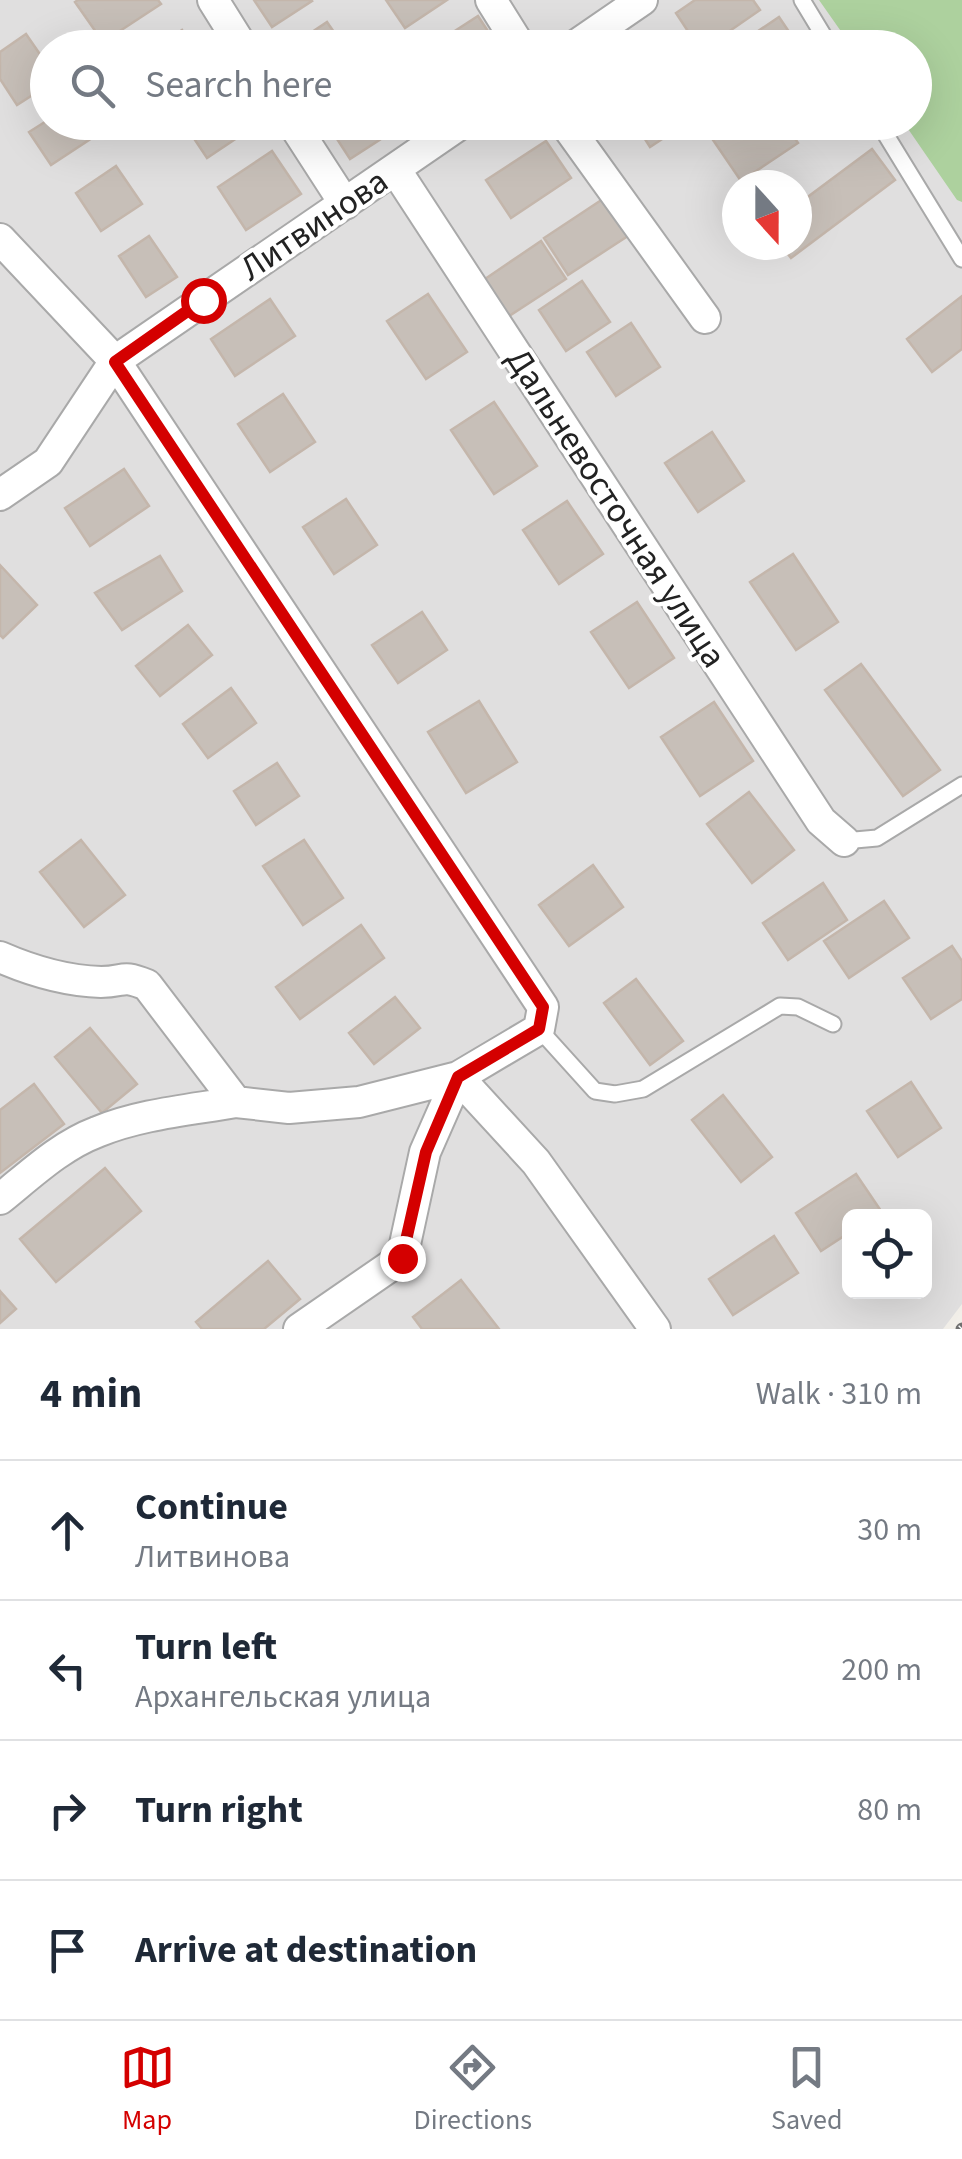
<!DOCTYPE html>
<html lang="en">
<head>
<meta charset="utf-8">
<style>
	:root { --surface:#fff; --page:#f2f2f3; --text:#1f2937; --muted:#747a83; --line:#e0e1e3; --accent:#d40000 }
	body { margin:0; font-family:"Source Sans 3",sans-serif; background:var(--page); color:var(--text) }
	.controls { position:absolute; right:30px; bottom:30px; display:grid; overflow:hidden; border-radius:15px; box-shadow:0 10px 40px #0002 }
	.controls button { width:90px; height:90px; display:grid; place-items:center; padding:0; border:0; border-bottom:2px solid var(--line); background:var(--surface); color:var(--text); font:50px sans-serif }
	.compass { position:absolute; left:722px; top:170px; width:90px; height:90px; border-radius:50%; background:var(--surface); box-shadow:0 10px 40px #0002; rotate:159deg }
	.stop { position:absolute; width:30px; height:30px; margin:-22px; border:8px solid #d40000; border-radius:50%; background:#fff }
	.stop.end { background:#d40000; border-color:#fff; box-shadow:0 2px 10px #0008 }
	.list { margin:0; padding:0; list-style:none }
	h2 { display:flex; justify-content:space-between; align-items:center; height:130px; margin:0; padding:0 40px; font-size:42px }
	h2 small { font-size:32px; font-weight:400; color:var(--muted) }
	.list li { display:grid; grid-template-columns:65px 1fr auto; gap:30px; align-items:center; box-sizing:border-box; height:140px; padding:0 40px; border-top:2px solid var(--line) }
	.list b { display:block; font-size:38px; white-space:nowrap }
	.list p { margin:0; font-size:32px; white-space:nowrap; color:var(--muted) }
	.list em { font-size:32px; font-style:normal; color:var(--muted) }
	.icon { flex:none; width:55px; height:55px; fill:none; stroke:currentColor; stroke-width:2; stroke-linecap:round; stroke-linejoin:round }
	.map { position:relative; flex:none; width:962px; height:1329px; overflow:hidden }
	.search { position:absolute; background:var(--surface); box-shadow:0 10px 40px #0002; left:30px; right:30px; top:30px; height:110px; display:flex; align-items:center; gap:25px; box-sizing:border-box; padding:0 35px; border-radius:55px; color:var(--muted); font-size:38px }
	.sheet { height:690px; background:var(--surface) }
	nav { display:flex; justify-content:space-around; align-items:center; box-sizing:border-box; height:140px; border-top:2px solid var(--line); background:var(--surface); font-size:28px; color:var(--muted) }
	nav a { display:grid; justify-items:center; gap:5px }
	nav .on { color:var(--accent) }
	.map>svg:first-child { display:block }
	.residential { fill:#e0dfdf; fill-rule:evenodd }
	.forest { fill:#add19e }
	.building { fill:#c7bfb8; stroke:#c4b6ab; stroke-width:2.5 }
	.lines { fill:none; stroke-linecap:round; stroke-linejoin:round }
	.lane-casing { stroke:#a9a9a9; stroke-width:19 }
	.street-casing { stroke:#a9a9a9; stroke-width:34 }
	.lane { stroke:#fff; stroke-width:15 }
	.street { stroke:#fff; stroke-width:30 }
	.rail-casing { stroke:#707070; stroke-width:11 }
	.rail { stroke:#fff; stroke-width:8; stroke-dasharray:22; stroke-linecap:butt }
	.route { stroke:#d40000; stroke-width:12 }
	.labels { text-anchor:middle; dominant-baseline:central; stroke-width:8; stroke-linejoin:round; paint-order:stroke }
	.street-label { font-size:35px; fill:#222; stroke:#fff }
</style>
</head>
<body>
<div class="map">
<svg width="962" height="1329" viewBox="0 0 962 1329">
	<rect width="100%" height="100%" fill="#f2efe9"/>
	<path class="residential" d="M0 0H962V1304L943 1329H0ZM48 48H914V122H48ZM737 185H797V245H737ZM850 1216H924V1292H850Z"/>
	<path class="forest" d="M819 0H962V202L957 200 904 123 914 122V48L852 47Z"/>
	<path class="building" d="M78 0H158L161 4 103 42 75 2Z
		M254 0H311L312 1 272 27Z
		M386 0H447L405 28Z
		M695 0H753L760 10 705 48H699L676 13Z
		M478 16 499 48H435L433 45Z
		M779 17 800 48H733Z
		M327 22 345 48H288Z
		M182 30 193 48H155Z
		M26 34 48 66V85L17 105 0 79V52Z
		M48 120V122H91L98 134 51 165 29 132Z
		M183 122H244L249 130 207 158Z
		M326 122H379L387 135 350 159Z
		M634 122H688L650 147Z
		M726 122H784L798 143 741 181 709 134Z
		M546 141 571 178 511 218 486 180Z
		M872 149 895 180 791 258 781 245H797V205Z
		M272 151 301 194 246 230 218 187Z
		M116 166 142 204 101 231 76 193Z
		M603 199 628 236 568 275 544 238Z
		M149 236 177 277 146 297 119 256Z
		M541 241 566 279 506 318 482 281Z
		M582 281 610 322 566 351 539 310Z
		M428 294 467 352 426 379 387 321Z
		M962 296V349L932 372 907 339Z
		M270 299 295 336 235 376 211 339Z
		M631 323 660 367 616 396 587 352Z
		M283 394 315 442 270 472 238 424Z
		M494 402 537 466 494 494 451 430Z
		M712 432 744 481 698 512 665 463Z
		M124 469 149 506 90 546 65 508Z
		M346 499 377 545 334 574 303 527Z
		M567 501 603 554 559 584 523 530Z
		M793 554 838 622 796 650 750 582Z
		M160 556 182 591 122 630 95 593Z
		M0 565 37 605 3 638 0 635Z
		M637 602 674 658 629 688 591 632Z
		M422 612 447 650 398 683 372 645Z
		M188 625 212 655 160 696 136 666Z
		M861 664 940 770 903 796 825 690Z
		M231 688 256 723 208 758 183 724Z
		M479 701 517 762 466 793 428 732Z
		M714 702 753 761 700 796 661 737Z
		M277 763 299 796 256 825 234 791Z
		M749 792 794 850 752 883 707 824Z
		M81 840 125 895 84 927 40 872Z
		M304 840 343 898 303 925 263 866Z
		M593 865 623 907 569 946 539 905Z
		M823 883 847 920 788 960 763 923Z
		M884 901 909 938 849 978 824 941Z
		M361 925 384 958 300 1019 276 987Z
		M952 946 962 961V999L931 1019 903 978Z
		M636 979 683 1041 650 1065 604 1003Z
		M395 997 420 1028 374 1064 349 1033Z
		M90 1028 137 1084 102 1113 55 1057Z
		M911 1082 941 1128 898 1157 867 1111Z
		M34 1084 64 1124 0 1173V1110Z
		M723 1095 772 1157 741 1182 692 1120Z
		M105 1168 141 1211 56 1282 20 1239Z
		M856 1174 881 1211 873 1216H850V1232L821 1251 796 1213Z
		M774 1236 798 1273 733 1315 709 1279Z
		M268 1261 300 1299 264 1329H202L196 1322Z
		M461 1280 499 1329H422L413 1317Z
		M0 1291 16 1309 0 1323Z"/>
	<g class="lines">
		<defs>
			<path id="lane" d="M802 0 831 48
				M878 122 962 259
				M844 841 877 838 962 785
				M539 1029 595 1091 615 1094 643 1089 780 1006 798 1007 833 1024"/>
			<path id="street" d="M213 0 243 48
				M491 0 521 48
				M572 48 642 0
				M292 122 345 204
				M564 122 705 318
				M395 169 821 821 844 841
				M0 239 115 361 543 1007 539 1029 458 1077 425 1152 402 1258 299 1329
				M0 495 48 462 115 361 463 122
				M0 957C32 971 65 981 101 982 126 982 120 974 147 985L236 1102 289 1108 359 1102 458 1077 536 1162 655 1329
				M0 1199C30 1175 60 1146 97 1132 140 1114 190 1110 236 1102"/>
		</defs>
		<use href="#lane" class="lane-casing"/>
		<use href="#street" class="street-casing"/>
		<use href="#lane" class="lane"/>
		<use href="#street" class="street"/>
		<defs>
			<path id="rail" d="M961 1329 962 1328"/>
		</defs>
		<use href="#rail" class="rail-casing"/>
		<use href="#rail" class="rail"/>
	</g>
	<g class="lines">
		<path class="route" d="M203 300 115 362 543 1007 539 1029 458 1077 426 1152 402 1258"/>
	</g>
	<g class="labels">
		<g class="street-label">
			<text transform="translate(314 225) rotate(-34)">Литвинова</text>
			<text transform="translate(616 508) rotate(57)">Дальневосточная улица</text>
		</g>
	</g>
</svg>
<div class="controls">
<button><svg class="icon" aria-label="locate" viewBox="0 0 24 24"><circle cx="12" cy="12" r="6"/><path d="M12 2v4M12 18v4M2 12h4M18 12h4"/></svg></button>
</div>
<svg class="compass" viewBox="-18 -18 36 36"><path d="M0-13l5 13h-10z" fill="#e53935"/><path d="M0 13l5-13h-10z" fill="#747a83"/></svg>
<div class="stop" style="left:203px;top:300px"></div>
<div class="stop end" style="left:402px;top:1258px"></div>
<div class="search"><svg class="icon" aria-label="search" viewBox="0 0 24 24"><circle cx="10" cy="10" r="6"/><path d="M15 15l6 6"/></svg>Search here</div>
</div>
<section class="sheet">
<h2>4 min<small>Walk · 310 m</small></h2>
<ul class="list">
<li><svg class="icon" aria-label="ahead" viewBox="0 0 24 24"><path d="M12 20V5M6 11l6-6 6 6"/></svg><div><b>Continue</b><p>Литвинова</p></div><em>30 m</em></li>
<li><svg class="icon" aria-label="left" viewBox="0 0 24 24"><path d="M17 20v-9H6M10 6l-5 5 5 5"/></svg><div><b>Turn left</b><p>Архангельская улица</p></div><em>200 m</em></li>
<li><svg class="icon" aria-label="right" viewBox="0 0 24 24"><path d="M7 20v-9h11M14 6l5 5-5 5"/></svg><div><b>Turn right</b></div><em>80 m</em></li>
<li><svg class="icon" aria-label="arrive" viewBox="0 0 24 24"><path d="M6 21V4h12l-3 4 3 4H6"/></svg><div><b>Arrive at destination</b></div></li>
</ul>
</section>
<nav>
<a class="on"><svg class="icon" aria-label="map" viewBox="0 0 24 24"><path d="M3 6l6-2 6 2 6-2v14l-6 2-6-2-6 2zM9 4v14M15 6v14"/></svg>Map</a>
<a><svg class="icon" aria-label="directions" viewBox="0 0 24 24"><path d="M12 3l9 9-9 9-9-9zM9 14v-3h6M13 9l2 2-2 2"/></svg>Directions</a>
<a><svg class="icon" aria-label="saved" viewBox="0 0 24 24"><path d="M7 4h10v16l-5-4-5 4z"/></svg>Saved</a>
</nav>
</body>
</html>
